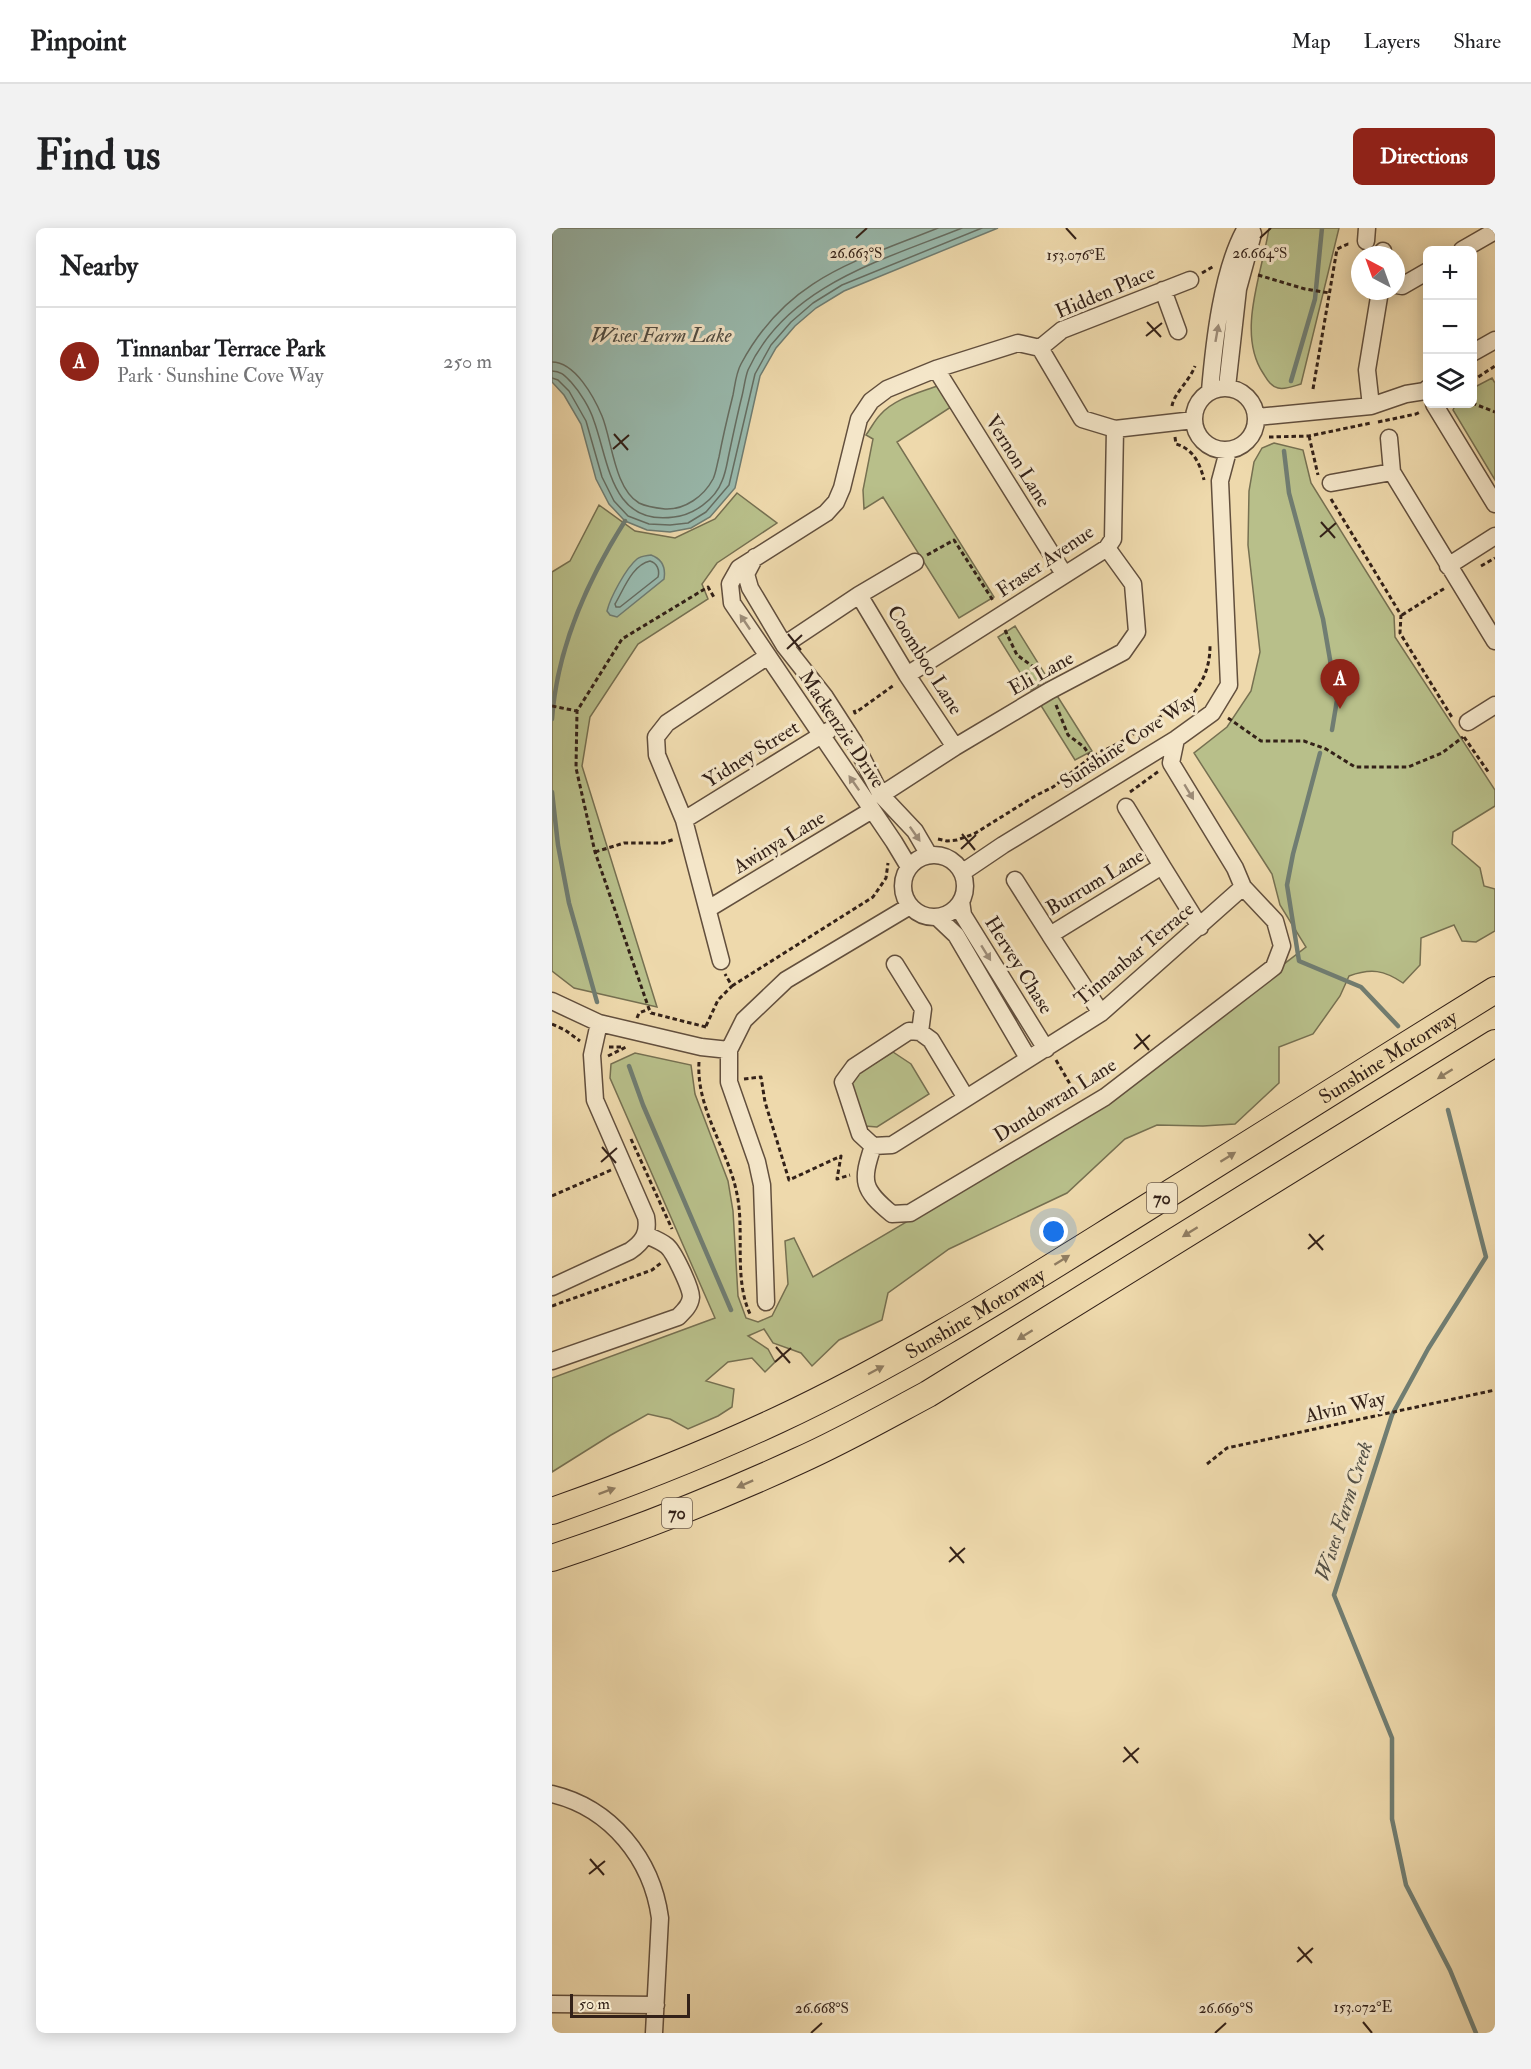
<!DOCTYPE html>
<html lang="en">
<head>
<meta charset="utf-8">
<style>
	:root { --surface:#fff; --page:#f2f2f2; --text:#202124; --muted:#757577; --line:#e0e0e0; --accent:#8f2418 }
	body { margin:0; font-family:"IM FELL Double Pica",serif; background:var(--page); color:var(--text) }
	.controls { position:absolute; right:18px; top:18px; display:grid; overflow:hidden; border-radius:9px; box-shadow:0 3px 15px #0003 }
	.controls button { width:54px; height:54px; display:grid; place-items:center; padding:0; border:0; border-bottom:2px solid var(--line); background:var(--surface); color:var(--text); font:30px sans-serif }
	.compass { position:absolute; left:799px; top:18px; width:54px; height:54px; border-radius:50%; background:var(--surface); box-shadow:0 3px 15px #0003; rotate:319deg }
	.scale { position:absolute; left:18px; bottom:15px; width:120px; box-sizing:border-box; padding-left:6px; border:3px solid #332118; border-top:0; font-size:16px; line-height:21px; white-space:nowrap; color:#332118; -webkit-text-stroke:4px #f4e6c9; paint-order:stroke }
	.you { position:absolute; left:502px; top:1004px; width:21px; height:21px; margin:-15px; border:4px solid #fff; border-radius:50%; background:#1a73e8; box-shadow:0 0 0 9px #1a73e833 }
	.badge { display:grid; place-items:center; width:39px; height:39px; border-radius:50%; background:var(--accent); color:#fff; font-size:20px; font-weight:700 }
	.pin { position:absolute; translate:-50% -50px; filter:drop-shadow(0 2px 3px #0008) }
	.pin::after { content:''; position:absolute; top:32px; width:21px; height:18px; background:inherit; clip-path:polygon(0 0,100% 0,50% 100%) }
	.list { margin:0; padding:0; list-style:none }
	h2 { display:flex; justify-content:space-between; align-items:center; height:78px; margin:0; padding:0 24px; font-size:26px }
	h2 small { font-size:20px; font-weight:400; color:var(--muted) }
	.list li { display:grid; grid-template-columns:39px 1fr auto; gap:18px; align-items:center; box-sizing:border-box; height:108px; padding:0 24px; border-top:2px solid var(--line) }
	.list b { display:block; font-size:22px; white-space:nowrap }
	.list p { margin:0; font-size:20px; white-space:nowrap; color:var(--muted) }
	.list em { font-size:20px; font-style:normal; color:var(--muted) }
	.icon { flex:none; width:33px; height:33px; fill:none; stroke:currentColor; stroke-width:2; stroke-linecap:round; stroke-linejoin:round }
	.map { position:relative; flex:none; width:943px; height:1805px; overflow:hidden; border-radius:9px }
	header { display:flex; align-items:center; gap:36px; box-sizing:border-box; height:84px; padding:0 30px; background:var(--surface); border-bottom:2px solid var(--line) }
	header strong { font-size:28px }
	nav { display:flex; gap:33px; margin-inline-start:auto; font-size:21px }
	.intro { display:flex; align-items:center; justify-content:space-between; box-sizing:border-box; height:144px; padding:0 36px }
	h1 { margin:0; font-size:42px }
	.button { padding:15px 27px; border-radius:9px; background:var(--accent); color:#fff; font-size:21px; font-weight:700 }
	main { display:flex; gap:36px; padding:0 36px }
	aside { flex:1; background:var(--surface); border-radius:9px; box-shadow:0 3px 15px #0003 }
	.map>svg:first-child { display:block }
	.green { fill:#b8bf8a; stroke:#767051; stroke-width:1.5 }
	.water { fill:#99baae; stroke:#707d72; stroke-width:1.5 }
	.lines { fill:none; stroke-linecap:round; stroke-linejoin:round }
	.shore { stroke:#666e63; stroke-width:1.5 }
	.stream { stroke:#707d72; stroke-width:4.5 }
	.minor-casing { stroke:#624f3d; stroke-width:19 }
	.highway-casing { stroke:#332118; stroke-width:28 }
	.path { stroke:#332118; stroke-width:3; stroke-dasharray:4.5 3; stroke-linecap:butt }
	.minor { stroke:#f4e6c9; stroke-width:16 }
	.highway { stroke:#eed9ac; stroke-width:26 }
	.oneway { fill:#9d8d79 }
	.oneway2 { fill:#907d62 }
	.ticks { fill:none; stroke:#332118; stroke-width:2 }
	.labels { text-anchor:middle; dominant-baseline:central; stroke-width:6; stroke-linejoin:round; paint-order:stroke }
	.shield { fill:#f4e6c9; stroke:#6d5c4d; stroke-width:1.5 }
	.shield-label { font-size:18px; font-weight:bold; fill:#332118 }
	.street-label { font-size:20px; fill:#332118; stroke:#f4e6c9 }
	.water-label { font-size:21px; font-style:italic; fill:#524f45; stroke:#f4e6c9 }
	.ticks-label { font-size:15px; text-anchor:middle; fill:#332118; stroke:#f4e6c9; stroke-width:6; stroke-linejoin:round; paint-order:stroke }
</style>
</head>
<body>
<header>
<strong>Pinpoint</strong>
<nav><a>Map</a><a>Layers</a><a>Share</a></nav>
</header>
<div class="intro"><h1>Find us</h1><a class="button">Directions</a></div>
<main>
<aside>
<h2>Nearby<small></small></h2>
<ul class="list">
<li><span class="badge">A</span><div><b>Tinnanbar Terrace Park</b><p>Park · Sunshine Cove Way</p></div><em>250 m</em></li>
</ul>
</aside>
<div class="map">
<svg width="943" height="1805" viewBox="0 0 943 1805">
	<rect width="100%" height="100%" fill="#eed9ac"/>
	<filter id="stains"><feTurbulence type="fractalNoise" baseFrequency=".00333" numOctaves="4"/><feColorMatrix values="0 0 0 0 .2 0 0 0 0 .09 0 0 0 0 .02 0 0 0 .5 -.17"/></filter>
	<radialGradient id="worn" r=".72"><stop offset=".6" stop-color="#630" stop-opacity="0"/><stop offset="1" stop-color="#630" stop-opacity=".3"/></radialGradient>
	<path class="green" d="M717 0H787L749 156C742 158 733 162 726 160 718 158 715 151 711 145 684 104 711 43 717 0Z
		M940 150 943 155V252L901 182 904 176H920L921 160Z
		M385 158 399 179 345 214 442 369 407 390 331 269 312 281 311 262 321 211 314 207C319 200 323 192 328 187 342 171 366 165 385 158Z
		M722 215 751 222 759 255 842 388 843 409 943 562V578L901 604 900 616 928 640 932 658 943 661V703L924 714 910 713 902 697 869 710 868 737 851 755C832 742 819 740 797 748L788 768 761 806 727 819V855L683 896 651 898 605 897 573 911 515 965 397 1021 336 1065 330 1092 287 1112 260 1138 249 1125 221 1115 212 1101 196 1108 216 1121 223 1134 213 1144 200 1130 176 1134 154 1153 182 1161 180 1179 166 1188 136 1201 118 1191 96 1186 59 1207 0 1244V1150L163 1090 58 850 59 836 83 825 139 837 143 866 176 953 181 983 186 1068 194 1090 206 1094 220 1088 236 1056 233 1013 242 1010 261 1049 536 887 754 719 728 677 720 646 642 525 675 499 699 463 708 424 696 317 697 263 702 234 710 220Z
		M185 265 225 295 165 335 150 356 156 371 86 416 38 489 30 538 105 779 22 760 0 743V344L18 333 47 277 83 303 123 310 163 291Z
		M463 398 496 451 479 462 446 409Z
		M504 466 540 523 523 532 488 476Z
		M341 824 359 836 377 866 325 899 313 898 299 856 307 845Z"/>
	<path class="water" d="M0 0H446L292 63 264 80 243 98 224 120 208 148 183 260 158 289 139 300 118 304 95 302 73 293 57 276 44 251 29 196 12 167 0 154Z
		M99 327C110 331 114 339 112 351L65 389 58 387 55 383C58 370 74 340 85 331 89 328 94 328 99 327Z"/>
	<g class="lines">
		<path class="shore" d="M0 134C23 134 42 169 50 188 60 212 62 260 87 275 95 279 104 280 113 281 133 282 152 268 161 251 164 245 165 236 167 229 171 208 176 187 181 167 183 157 184 145 189 136 235 50 302 34 386 0
			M0 143C9 143 13 148 19 154 28 164 38 180 42 193 57 234 59 298 122 289 141 287 163 272 170 253 174 244 175 235 177 226 181 207 185 188 190 168 192 160 193 150 196 142 235 57 331 32 410 0
			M0 150 6 152 17 163 34 193 50 249 62 273 76 288 97 296 118 297 136 295 154 284 177 257 203 146 219 117 239 94 261 75 290 57 430 0
			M98 333C105 335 108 342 106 349L68 379H64L63 376C72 361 80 337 98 333Z"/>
		<path class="stream" d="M739 153 763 71 770 0
			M732 223 737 265 771 391 785 472 780 502
			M0 491C5 420 35 353 73 293
			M768 525 741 626 735 657 747 733 809 759 846 798
			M0 564 6 617 17 675 45 774
			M77 838 91 877 179 1082
			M896 882 934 1029 876 1121 840 1187 782 1367 840 1510V1591L854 1657 898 1742 924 1805"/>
		<defs>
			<path id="minor" d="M814 13 815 0
				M910 22 943 3
				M830 27 831 23
				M844 57 850 58 876 43
				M611 62 626 103
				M488 120 510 102 638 52
				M920 125 943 112
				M384 141 512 346
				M675 159 686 61 701 6 699 0
				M642 191a31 31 0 1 1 62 0a31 31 0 1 1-62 0Z
				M658 163C662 116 670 41 694 0
				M882 176 943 276
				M819 178 815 142 828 63
				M705 189 819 178 854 166 873 163 876 160
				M837 210 840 244 943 413
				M779 255 840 244
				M203 329 194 346 198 360 232 417 273 469 302 514 329 567 363 603 377 627
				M896 338 943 308
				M307 367 355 447 403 519
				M232 417 307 367 363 334
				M355 447 555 320 561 311 563 201
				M916 494 943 477
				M329 567 403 519 497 463 571 424 585 404 581 356 555 320
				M132 592 276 503
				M351 658a31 31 0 1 1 62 0a31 31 0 1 1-62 0Z
				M610 638 648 699
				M357 639 342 614 180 375 178 356 187 340 274 285 284 274 290 260 307 191 319 173 335 161 384 141 466 115 488 120 530 191 563 201 642 192
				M411 644 451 617 624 511 660 485 677 457 668 253 676 223
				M463 652 498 707 610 638 574 579
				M409 673 411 687 494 821
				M156 681 320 582
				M385 689 404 707 476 830
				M498 707 549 785
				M169 733 132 592 105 527 104 509 115 495 216 428
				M343 736 371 781 368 804
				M0 773 47 795 149 819 177 822
				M321 918C309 954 310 961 340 986L358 985 553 869 722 739 730 718 723 693 691 659 683 640 619 535 624 511
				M321 918 340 917 549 785 691 659
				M321 918 308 906 291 854 302 839 357 803 368 804 379 812 414 870
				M0 1059 78 1023C91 1014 97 1005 94 989L43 872 40 827 47 795
				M214 1074 210 957 205 934 177 854V822L192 792 234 752 358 678
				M0 1133 126 1089C132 1083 138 1078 139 1069 139 1060 122 1024 115 1018 109 1013 101 1010 94 1007
				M0 1566C59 1580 100 1631 108 1690L102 1805
				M0 1776 104 1777"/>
			<g id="highway">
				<path id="s1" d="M0 1283C77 1256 153 1226 226 1192 348 1135 461 1063 575 992 698 915 820 838 943 762"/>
				<path d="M0 1330C84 1302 166 1270 246 1233 291 1213 333 1189 376 1166L943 815"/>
			</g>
		</defs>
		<use href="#minor" class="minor-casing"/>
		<use href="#highway" class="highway-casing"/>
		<path class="path" d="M650 45 662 38
			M706 47 753 61 778 65
			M920 153 943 138
			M761 161 785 21 796 16H799
			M920 175 943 184
			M620 178C622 165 637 154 643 138
			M826 194 864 186 868 184
			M757 208 766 247
			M623 209 624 216C641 221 648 235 652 252
			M717 209 757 208 819 195
			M779 271 849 387 848 405 901 491
			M375 327 402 312 442 374
			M929 338 943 330
			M850 387 893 360
			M453 402 465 427 483 440 489 451
			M504 477 516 507 532 519 539 529
			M0 478 25 483
			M302 482 303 485 342 457
			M676 490 709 513H752L774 521 803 539H856L890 525 911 509
			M912 509 937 545
			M578 564 607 543
			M386 611 395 613 405 612 422 606 483 568 501 559 539 529 569 514 636 471C651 456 658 439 658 418
			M43 624 72 615H111L123 611
			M180 758 321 669 334 650 336 635
			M85 790 87 785 97 781
			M0 796 13 802 28 813
			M154 798 166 772 180 758 173 746
			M154 799 99 785 97 781 43 624 24 540 25 483 70 411 156 359 163 371
			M57 819H72
			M56 828 74 819
			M504 832 525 868
			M147 834C144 881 176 921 185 966 193 1005 181 1052 199 1088
			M192 851 209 849 213 874 237 952 289 928 285 951 298 947
			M79 911 120 1001
			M0 968 59 942
			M0 1078 100 1042 109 1035
			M655 1236 675 1220 943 1162"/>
		<use href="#minor" class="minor"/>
		<use href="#highway" class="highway"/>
	</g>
	<defs><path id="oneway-solid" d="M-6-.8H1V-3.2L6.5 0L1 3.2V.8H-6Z" transform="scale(1.5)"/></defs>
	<g class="oneway">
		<use href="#oneway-solid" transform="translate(665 105) rotate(-80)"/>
		<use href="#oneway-solid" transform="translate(193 394) rotate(-124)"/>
		<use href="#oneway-solid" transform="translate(302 555) rotate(-125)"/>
		<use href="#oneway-solid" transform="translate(637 564) rotate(59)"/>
		<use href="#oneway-solid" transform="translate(363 606) rotate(55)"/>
		<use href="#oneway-solid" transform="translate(434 725) rotate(58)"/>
	</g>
	<g class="oneway2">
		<use href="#oneway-solid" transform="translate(893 846) rotate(148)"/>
		<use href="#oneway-solid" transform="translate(676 929) rotate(-32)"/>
		<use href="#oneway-solid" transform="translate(638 1004) rotate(148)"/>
		<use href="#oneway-solid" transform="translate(510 1032) rotate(-32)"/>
		<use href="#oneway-solid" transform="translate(473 1107) rotate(148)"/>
		<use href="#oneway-solid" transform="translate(324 1142) rotate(-28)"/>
		<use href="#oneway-solid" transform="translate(193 1256) rotate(156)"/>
		<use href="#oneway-solid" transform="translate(55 1263) rotate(-20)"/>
	</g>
	<path class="ticks" d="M514 0 524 11M304 10 315 0M708 10 719 0M595 94 609 109M594 108 610 95M62 206 76 222M61 221 77 207M769 294 783 310M768 309 784 295M236 406 249 422M235 421 250 407M410 606 423 622M409 621 424 607M584 806 597 822M582 821 598 807M50 919 64 935M49 934 65 920M757 1006 771 1022M756 1021 772 1007M224 1119 238 1135M223 1134 239 1120M398 1319 412 1335M397 1334 413 1320M572 1519 586 1535M571 1534 587 1520M38 1631 52 1647M37 1646 53 1633M746 1719 760 1735M745 1734 761 1720M811 1794 820 1805M259 1805 270 1795M663 1805 674 1795"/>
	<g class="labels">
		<g class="shield">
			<rect x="595" y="955" width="30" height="30" rx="4.5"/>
			<rect x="110" y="1270" width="30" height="30" rx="4.5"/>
		</g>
		<g class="shield-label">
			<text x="610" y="970">70</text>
			<text x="125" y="1285">70</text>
		</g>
		<g class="street-label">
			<text transform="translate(553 64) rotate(-23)">Hidden Place</text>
			<text transform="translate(466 233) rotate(58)">Vernon Lane</text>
			<text transform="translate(493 333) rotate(-34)">Fraser Avenue</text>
			<text transform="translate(373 432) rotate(58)">Coomboo Lane</text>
			<text transform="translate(489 445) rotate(-29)">Eli Lane</text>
			<text transform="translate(290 501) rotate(56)">Mackenzie Drive</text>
			<text transform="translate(576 513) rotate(-33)">Sunshine Cove Way</text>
			<text transform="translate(199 526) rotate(-32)">Yidney Street</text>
			<text transform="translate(227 614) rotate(-31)">Awinya Lane</text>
			<text transform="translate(543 654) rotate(-31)">Burrum Lane</text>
			<text transform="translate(582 726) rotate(-40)">Tinnanbar Terrace</text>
			<text transform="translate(467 737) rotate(58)">Hervey Chase</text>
			<text stroke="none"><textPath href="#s1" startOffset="954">Sunshine Motorway</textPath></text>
			<text transform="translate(503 872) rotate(-32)">Dundowran Lane</text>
			<text stroke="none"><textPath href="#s1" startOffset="468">Sunshine Motorway</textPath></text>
			<text transform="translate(793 1179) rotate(-13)">Alvin Way</text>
		</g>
		<g class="water-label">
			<text x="109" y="107">Wises Farm Lake</text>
			<text transform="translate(792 1283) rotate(-72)">Wises Farm Creek</text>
		</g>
	</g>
	<g class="ticks-label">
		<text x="304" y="30">26.663°S</text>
		<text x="708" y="30">26.664°S</text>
		<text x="524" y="32">153.076°E</text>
		<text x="811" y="1784">153.072°E</text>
		<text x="270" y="1785">26.668°S</text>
		<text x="674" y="1785">26.669°S</text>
	</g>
	<rect width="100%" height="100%" filter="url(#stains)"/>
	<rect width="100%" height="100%" fill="url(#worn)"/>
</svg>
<div class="controls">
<button>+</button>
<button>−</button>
<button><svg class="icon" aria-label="layers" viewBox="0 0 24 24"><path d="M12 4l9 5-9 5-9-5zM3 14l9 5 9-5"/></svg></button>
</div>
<svg class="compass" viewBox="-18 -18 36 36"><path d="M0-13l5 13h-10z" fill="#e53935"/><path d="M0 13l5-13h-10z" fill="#757577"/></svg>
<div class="scale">50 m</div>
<div class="you"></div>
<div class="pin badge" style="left:788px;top:481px">A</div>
</div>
</main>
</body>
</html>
